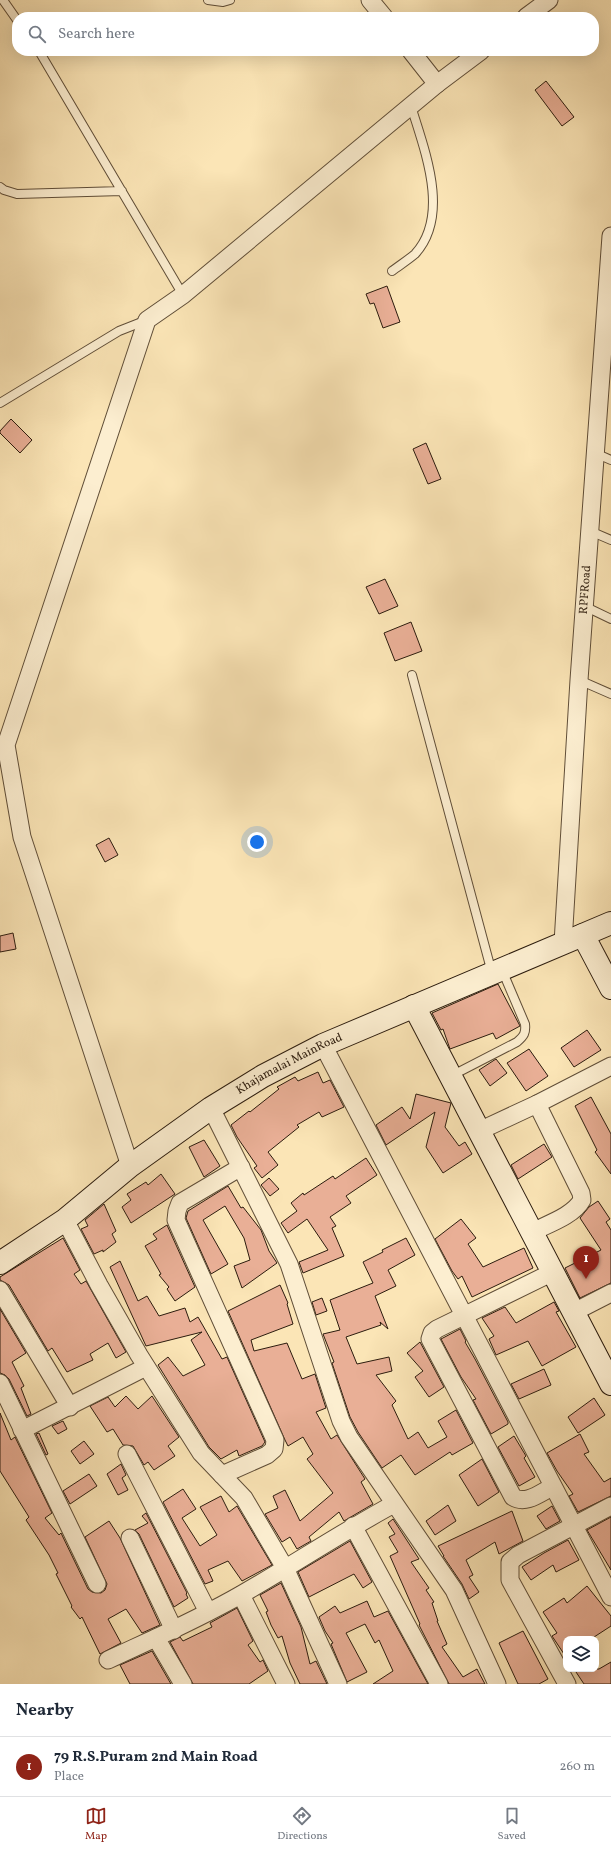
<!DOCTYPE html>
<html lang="en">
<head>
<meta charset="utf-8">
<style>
	:root { --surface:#fff; --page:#f2f2f3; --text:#1f2937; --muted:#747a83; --line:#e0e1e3; --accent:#8f2418 }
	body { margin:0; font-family:Vollkorn,serif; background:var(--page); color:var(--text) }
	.controls { position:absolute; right:12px; bottom:12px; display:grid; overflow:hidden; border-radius:8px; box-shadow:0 4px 16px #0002 }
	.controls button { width:36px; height:36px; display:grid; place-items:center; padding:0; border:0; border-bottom:1px solid var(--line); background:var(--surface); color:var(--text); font:20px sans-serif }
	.you { position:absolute; left:257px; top:842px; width:14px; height:14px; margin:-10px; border:3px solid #fff; border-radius:50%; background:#1a73e8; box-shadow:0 0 0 6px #1a73e833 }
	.badge { display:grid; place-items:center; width:26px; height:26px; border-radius:50%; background:var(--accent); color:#fff; font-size:13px; font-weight:700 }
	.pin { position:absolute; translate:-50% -33px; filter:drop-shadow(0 1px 2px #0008) }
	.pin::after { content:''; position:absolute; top:21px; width:14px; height:12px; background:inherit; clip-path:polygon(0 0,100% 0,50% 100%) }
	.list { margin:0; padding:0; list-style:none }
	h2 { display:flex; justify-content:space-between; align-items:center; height:52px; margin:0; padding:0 16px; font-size:17px }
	h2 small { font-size:13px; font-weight:400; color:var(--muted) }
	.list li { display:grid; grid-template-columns:26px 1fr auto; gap:12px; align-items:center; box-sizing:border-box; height:60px; padding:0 16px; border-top:1px solid var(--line) }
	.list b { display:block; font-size:15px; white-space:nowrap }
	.list p { margin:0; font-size:13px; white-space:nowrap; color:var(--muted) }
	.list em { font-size:13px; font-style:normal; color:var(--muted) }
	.icon { flex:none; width:22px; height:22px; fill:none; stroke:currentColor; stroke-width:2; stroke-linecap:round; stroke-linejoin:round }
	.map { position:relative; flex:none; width:611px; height:1684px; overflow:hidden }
	.search { position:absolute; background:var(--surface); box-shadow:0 4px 16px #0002; left:12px; right:12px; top:12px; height:44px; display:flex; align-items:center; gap:10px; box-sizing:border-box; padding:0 14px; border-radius:16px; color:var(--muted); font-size:15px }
	.sheet { height:112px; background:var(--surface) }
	nav { display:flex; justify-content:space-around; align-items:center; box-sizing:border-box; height:56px; border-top:1px solid var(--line); background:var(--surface); font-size:11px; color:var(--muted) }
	nav a { display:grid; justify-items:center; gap:2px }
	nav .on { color:var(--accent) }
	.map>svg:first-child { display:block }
	.building { fill:#e9af96; stroke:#2c1c0e }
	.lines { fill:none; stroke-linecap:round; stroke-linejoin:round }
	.lane-casing { stroke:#604e38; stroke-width:10 }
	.street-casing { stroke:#604e38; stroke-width:19 }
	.secondary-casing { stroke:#2c1c0e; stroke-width:24 }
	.lane { stroke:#fceed0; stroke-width:8 }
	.street { stroke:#fceed0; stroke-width:17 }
	.secondary { stroke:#fceed0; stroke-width:22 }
	.labels { text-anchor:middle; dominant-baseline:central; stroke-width:3; stroke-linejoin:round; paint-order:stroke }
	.street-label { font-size:12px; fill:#2c1c0e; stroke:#fceed0 }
</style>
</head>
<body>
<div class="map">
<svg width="611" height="1684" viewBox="0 0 611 1684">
	<rect width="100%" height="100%" fill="#fbe5b6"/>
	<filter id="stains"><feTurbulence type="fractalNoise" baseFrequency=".005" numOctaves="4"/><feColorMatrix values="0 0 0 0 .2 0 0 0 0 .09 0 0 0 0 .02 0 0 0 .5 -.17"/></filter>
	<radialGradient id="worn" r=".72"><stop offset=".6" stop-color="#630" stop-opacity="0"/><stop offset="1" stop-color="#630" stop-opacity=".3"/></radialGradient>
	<path class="building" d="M546 81 574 117 562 126 535 90Z
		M387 286 400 322 383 328 374 303 370 304 366 294Z
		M11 419 32 440 20 453 0 433V431Z
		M426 443 441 479 428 484 413 449Z
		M385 579 398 606 379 614 366 587Z
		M411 622 422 651 395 661 384 633Z
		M109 838 118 855 105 862 96 845Z
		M13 933 16 949 0 952V936Z
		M498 984 520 1026 496 1039 493 1033 450 1049 443 1029 441 1030 432 1013Z
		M587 1030 601 1050 574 1067 561 1048Z
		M529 1049 548 1076 526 1091 507 1063Z
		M496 1059 507 1073 490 1086 479 1070Z
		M318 1072 323 1083 330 1080 344 1107 322 1117 319 1112 297 1125 299 1127 268 1152 278 1165 262 1178 254 1168 257 1166 237 1137 231 1125 249 1111 250 1112 279 1089 277 1087 295 1077 298 1081Z
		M416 1094 451 1103 445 1127 459 1146 465 1142 472 1154 443 1173 426 1147 435 1112 386 1145 376 1125 402 1107 410 1119Z
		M591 1097 611 1134V1174L595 1152 597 1150 575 1106Z
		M204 1140 220 1166 204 1177 189 1147Z
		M544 1144 552 1157 518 1179 511 1165Z
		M366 1158 377 1175 346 1196 351 1203 330 1217 336 1226 332 1228 344 1256 303 1273 299 1262 328 1250 307 1219 288 1233 281 1223 297 1211 291 1203 303 1193 304 1195 333 1176 335 1179Z
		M161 1174 175 1194 131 1223 122 1207 131 1200 127 1194 146 1182 148 1185Z
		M269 1178 279 1189 270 1196 261 1185Z
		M228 1186 241 1208 243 1207 261 1230 269 1251 277 1263 242 1288 234 1266 250 1260 244 1238 225 1206 203 1220 228 1264 211 1274 186 1218 188 1211Z
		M598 1201 610 1219 606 1222 611 1230V1283L580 1298 565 1268 601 1250 580 1218 589 1207Z
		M104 1204 116 1231 112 1234 116 1242 103 1252V1250L94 1254 81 1229 88 1226 85 1220Z
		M461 1219 476 1238 468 1244 483 1267 524 1248 533 1268 472 1297 462 1276 458 1279 452 1271 435 1239Z
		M167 1225 195 1287 175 1301 167 1289 169 1287 159 1275 161 1274 145 1246 157 1239 153 1234Z
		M63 1238 80 1270 74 1274 81 1284 86 1281 126 1352 116 1358 108 1343 90 1354 93 1360 67 1372 52 1348 48 1351 9 1285 0 1280V1277Z
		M406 1238 415 1255 388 1270 396 1286 375 1296 388 1329 380 1322 381 1325 346 1337 357 1364 389 1357 392 1371 376 1375 396 1401 392 1405 408 1439 418 1432 428 1448 447 1437 438 1421 456 1410 473 1443 452 1455 450 1452 415 1475 401 1455 382 1468 358 1432 350 1417 332 1363 334 1362 323 1334 340 1330 330 1300 373 1283 363 1262 383 1252 382 1250Z
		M120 1261 138 1301 147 1296 159 1316 185 1308 190 1322 198 1317 222 1359 227 1357 265 1442 262 1446 239 1456 237 1450 221 1459 209 1447 158 1365 168 1357 183 1376 205 1365 191 1340 202 1332 146 1346 110 1267Z
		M280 1285 288 1303 287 1304 293 1324 251 1340 254 1351 287 1343 302 1379 315 1374 326 1408 316 1412 331 1439 337 1435 365 1479 361 1482 373 1504 344 1521 339 1512 309 1537 311 1541 297 1549 290 1537 282 1542 265 1514 278 1508 273 1496 285 1490 300 1521 333 1493 307 1459 313 1454 303 1437 288 1446 285 1440 228 1311Z
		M322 1298 327 1311 316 1315 312 1302Z
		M554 1302 559 1311 556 1312 576 1347 542 1366 528 1341 496 1355 489 1339 494 1336 482 1318 505 1307 516 1323Z
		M0 1309 26 1353 12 1362 24 1386 21 1388 31 1414 27 1416 9 1379 5 1375 0 1373Z
		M460 1329 466 1341 465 1342 475 1359 508 1422V1424L491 1434 473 1400 476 1399 461 1377 441 1339Z
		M420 1342 444 1387 429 1397 415 1377 423 1371 407 1353Z
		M544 1369 551 1385 519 1399 511 1384Z
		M126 1396 138 1409 152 1396 179 1437 168 1446 175 1456 154 1470 148 1462 144 1465 133 1446 123 1445 113 1429 107 1432 90 1406 108 1397 115 1407Z
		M594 1398 605 1415 578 1433 568 1417Z
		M0 1413 11 1440 15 1437 52 1513 45 1518 59 1535 61 1533 88 1589 92 1592 101 1593 105 1590 107 1584 85 1537 109 1521 120 1538 160 1625 142 1633 126 1609 108 1619 121 1643 100 1654 82 1617 80 1619 71 1607 72 1606 56 1574 58 1573 49 1555 26 1520 29 1517 0 1471Z
		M63 1421 67 1429 58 1434 52 1426Z
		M39 1433 48 1454 46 1455 36 1434Z
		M580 1434 589 1452 584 1454 604 1482 611 1478V1496L578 1512 569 1496 573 1494 557 1471 547 1453Z
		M514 1436 526 1456 524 1458 535 1477 519 1486 498 1447Z
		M84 1441 94 1454 80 1464 71 1451Z
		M482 1459 499 1492 478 1506 459 1475Z
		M121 1464 126 1475 122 1478 128 1490 118 1495 107 1474Z
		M89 1474 97 1486 70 1504 63 1491Z
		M183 1489 196 1509 182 1518 200 1546 217 1535 200 1507 221 1496 229 1512 237 1506 272 1565 242 1581 228 1561 208 1570 213 1581 205 1584 163 1502Z
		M448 1505 456 1521 435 1535 426 1521Z
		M552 1506 560 1521 546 1529 537 1516Z
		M512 1511 523 1541 499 1554 495 1542 466 1560 473 1575 469 1577 479 1592 469 1599 462 1584 443 1556H444L438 1546Z
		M146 1513 187 1593 186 1594 188 1598 174 1607 139 1534 135 1530 148 1523 142 1516Z
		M611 1517V1570L587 1530Z
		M393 1519 419 1559 411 1562 429 1588 426 1590 434 1602 432 1603 438 1621H437L447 1644 442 1647 463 1677 477 1669 485 1684H449L419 1625 420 1624 390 1556 398 1552 389 1537 395 1534 388 1523Z
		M568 1540 579 1560 556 1572 553 1565 531 1580 522 1567 544 1553Z
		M350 1541 372 1582 363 1588 354 1574 309 1597 298 1572Z
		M281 1583 301 1627 310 1664 316 1661 327 1684H300L290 1663 282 1636 278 1638 271 1625 266 1612 268 1611 260 1595Z
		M587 1586 611 1616V1626L591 1639H566V1657L552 1636 557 1633 543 1612 564 1598 567 1603Z
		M367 1601 374 1617 388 1611 428 1684H373L393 1671 379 1640 375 1643 365 1624 346 1633 367 1672 347 1682 331 1644 333 1643 325 1631 319 1617 335 1606 340 1613Z
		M237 1608 253 1641 248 1645 260 1662 263 1660 268 1671 249 1684H193L170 1642 180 1637 183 1641 212 1627 210 1623Z
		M523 1631 548 1679 539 1684H518L499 1643Z
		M152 1651 171 1684H130L120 1665Z
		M611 1662V1684H584L574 1669H599Z"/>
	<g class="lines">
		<defs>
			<path id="lane" d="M3 0 17 20
				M208 0 223 2 230 0
				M39 51 183 295
				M0 187 4 190 17 194 122 191
				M392 271C400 265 408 260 415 254 451 215 424 149 411 106
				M0 403 119 331 147 320
				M595 453 611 460
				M590 531 611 540
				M584 606 611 619
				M412 675 492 973
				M579 680 611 694
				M451 1076 517 1042C524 1036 526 1033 525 1024L502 970"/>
			<g id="street">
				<path d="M370 0 384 17"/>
				<path d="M526 17 549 0"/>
				<path d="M411 51 437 84"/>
				<path id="s1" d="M563 943 579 680 611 236"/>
				<path d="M323 1045 611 1597"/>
				<path d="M211 1108 289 1264 341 1421 349 1437 454 1590 497 1684"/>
				<path d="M479 1131 537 1104 611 1066"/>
				<path d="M130 1166 22 837 6 745 147 320 183 295 437 84 481 51"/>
				<path d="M65 1220 99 1285 139 1355 201 1453 244 1498 285 1568 338 1684"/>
				<path d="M532 1232C548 1224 573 1216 582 1200L581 1193 537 1104"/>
				<path d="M0 1290 70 1407"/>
				<path d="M574 1312 611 1293"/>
				<path d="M0 1383 97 1584"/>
				<path d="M22 1430 146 1367"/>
				<path d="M127 1454 208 1612"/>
				<path d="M222 1475 267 1455 274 1449 275 1440 176 1220 177 1211 180 1203 241 1167"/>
				<path d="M552 1487C540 1493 526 1505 513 1497L430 1339 432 1333 437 1329 553 1272"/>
				<path d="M353 1526 439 1684"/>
				<path d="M130 1538 174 1630"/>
				<path d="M241 1595 286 1684"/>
				<path d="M156 1638 183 1684"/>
				<path d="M108 1660C153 1639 199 1619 242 1594 293 1565 342 1532 394 1504"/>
				<path d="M567 1684 510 1580V1562L518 1555 611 1506"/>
			</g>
			<g id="secondary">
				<path d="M583 935 611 988"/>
				<path d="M414 1006 611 1384"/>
				<path id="s2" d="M0 1263 65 1220 130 1166 211 1108 263 1076 323 1045 611 923"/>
			</g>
		</defs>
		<use href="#lane" class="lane-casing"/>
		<use href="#street" class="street-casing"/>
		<use href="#secondary" class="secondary-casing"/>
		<use href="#lane" class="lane"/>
		<use href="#street" class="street"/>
		<use href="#secondary" class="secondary"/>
	</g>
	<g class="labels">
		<g class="street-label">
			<text stroke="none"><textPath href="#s1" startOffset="354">RPFRoad</textPath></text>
			<text stroke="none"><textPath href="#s2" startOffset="352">Khajamalai MainRoad</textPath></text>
		</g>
	</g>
	<rect width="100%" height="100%" filter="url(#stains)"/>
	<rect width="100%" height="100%" fill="url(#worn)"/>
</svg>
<div class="controls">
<button><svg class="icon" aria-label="layers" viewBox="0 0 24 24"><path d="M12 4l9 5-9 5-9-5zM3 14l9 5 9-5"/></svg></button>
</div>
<div class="you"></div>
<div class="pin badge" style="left:586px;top:1279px">1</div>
<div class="search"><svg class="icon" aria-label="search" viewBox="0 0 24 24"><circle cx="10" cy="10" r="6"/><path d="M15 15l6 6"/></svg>Search here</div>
</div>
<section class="sheet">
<h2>Nearby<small></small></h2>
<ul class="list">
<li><span class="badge">1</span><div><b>79 R.S.Puram 2nd Main Road</b><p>Place</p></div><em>260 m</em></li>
</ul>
</section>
<nav>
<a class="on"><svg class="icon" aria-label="map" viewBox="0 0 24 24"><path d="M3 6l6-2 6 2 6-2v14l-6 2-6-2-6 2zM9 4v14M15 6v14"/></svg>Map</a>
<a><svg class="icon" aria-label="directions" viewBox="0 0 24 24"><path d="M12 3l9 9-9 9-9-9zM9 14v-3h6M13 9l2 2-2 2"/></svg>Directions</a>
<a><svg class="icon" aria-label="saved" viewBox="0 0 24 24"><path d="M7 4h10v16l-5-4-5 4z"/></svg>Saved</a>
</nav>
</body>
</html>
